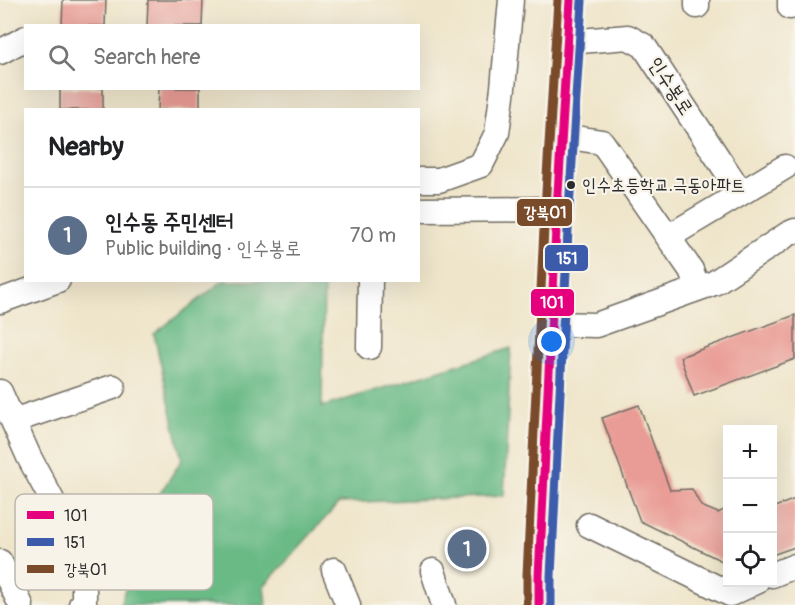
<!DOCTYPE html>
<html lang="en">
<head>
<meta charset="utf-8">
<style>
	:root { --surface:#fff; --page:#f2f2f2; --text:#202124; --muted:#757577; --line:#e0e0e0; --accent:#1f6fb2 }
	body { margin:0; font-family:Pangolin,"Poor Story",sans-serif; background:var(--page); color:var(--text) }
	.controls { position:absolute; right:18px; bottom:18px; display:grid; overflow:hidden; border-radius:0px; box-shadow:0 6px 24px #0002 }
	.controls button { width:54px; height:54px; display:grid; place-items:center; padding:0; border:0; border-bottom:2px solid var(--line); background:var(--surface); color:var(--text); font:30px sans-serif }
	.you { position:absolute; left:552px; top:342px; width:21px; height:21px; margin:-15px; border:4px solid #fff; border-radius:50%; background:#1a73e8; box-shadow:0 0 0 9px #1a73e833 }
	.badge { display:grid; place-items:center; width:39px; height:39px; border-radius:50%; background:var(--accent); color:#fff; font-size:20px; font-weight:700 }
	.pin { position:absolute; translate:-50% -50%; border:3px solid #fff; box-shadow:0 2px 6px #0006 }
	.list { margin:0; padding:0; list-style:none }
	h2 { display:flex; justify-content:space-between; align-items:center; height:78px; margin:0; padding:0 24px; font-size:26px }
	h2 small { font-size:20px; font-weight:400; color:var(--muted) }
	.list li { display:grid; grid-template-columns:39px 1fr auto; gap:18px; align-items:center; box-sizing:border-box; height:96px; padding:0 24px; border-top:2px solid var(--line) }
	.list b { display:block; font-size:22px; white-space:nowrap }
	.list p { margin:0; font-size:20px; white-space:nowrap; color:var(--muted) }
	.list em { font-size:20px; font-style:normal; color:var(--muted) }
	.icon { flex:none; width:33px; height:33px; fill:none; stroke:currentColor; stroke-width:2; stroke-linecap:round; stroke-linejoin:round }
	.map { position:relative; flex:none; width:795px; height:605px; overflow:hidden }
	.search { position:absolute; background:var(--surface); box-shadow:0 6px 24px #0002; left:24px; top:24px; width:396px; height:66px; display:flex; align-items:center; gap:15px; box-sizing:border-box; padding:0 21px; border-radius:0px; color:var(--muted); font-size:22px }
	.panel { position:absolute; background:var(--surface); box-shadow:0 6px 24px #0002; left:24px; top:108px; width:396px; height:174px; border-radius:0px }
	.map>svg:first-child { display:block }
	.forest { fill:#69ba85; stroke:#4a7258; stroke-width:1.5 }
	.building { fill:#e99c95 }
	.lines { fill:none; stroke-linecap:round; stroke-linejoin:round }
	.minor-casing { stroke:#706c63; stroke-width:27 }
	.major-casing { stroke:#706c63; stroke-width:33 }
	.minor { stroke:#fff; stroke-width:24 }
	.major { stroke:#fff; stroke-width:30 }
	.bus-1-casing { stroke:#f7f3e8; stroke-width:14 }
	.bus-2-casing { stroke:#f7f3e8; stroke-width:14 }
	.bus-3-casing { stroke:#f7f3e8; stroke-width:14 }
	.bus-1 { stroke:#e5007d; stroke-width:9 }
	.bus-2 { stroke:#3d5bab; stroke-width:9 }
	.bus-3 { stroke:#7a4b2a; stroke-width:9 }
	.bus-dot { fill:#2b2b2b; stroke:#f7f3e8; stroke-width:2 }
	.labels { text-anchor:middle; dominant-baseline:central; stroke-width:4.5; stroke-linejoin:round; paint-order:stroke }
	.bus-label { font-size:18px; fill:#2b2b2b; stroke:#f7f3e8; text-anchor:start }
	.street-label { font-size:20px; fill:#2b2b2b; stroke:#f7f3e8 }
	.key { fill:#f7f3e8; stroke:#bab7af; stroke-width:1.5 }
	.key-label { font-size:16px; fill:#2b2b2b }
	.line-badge { stroke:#f7f3e8; stroke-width:2 }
	.badge-label { font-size:16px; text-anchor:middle; font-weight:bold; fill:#fff }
</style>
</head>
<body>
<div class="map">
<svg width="795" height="605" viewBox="0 0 795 605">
	<rect width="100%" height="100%" fill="#f7f3e8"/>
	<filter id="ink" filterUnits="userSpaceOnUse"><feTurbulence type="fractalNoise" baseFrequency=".0167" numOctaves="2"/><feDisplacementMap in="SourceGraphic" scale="12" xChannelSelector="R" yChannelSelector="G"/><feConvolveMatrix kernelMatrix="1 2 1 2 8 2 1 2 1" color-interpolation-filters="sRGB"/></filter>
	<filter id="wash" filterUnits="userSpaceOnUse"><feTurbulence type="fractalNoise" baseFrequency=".008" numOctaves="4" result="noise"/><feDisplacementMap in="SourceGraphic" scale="24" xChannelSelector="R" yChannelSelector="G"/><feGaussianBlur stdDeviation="1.35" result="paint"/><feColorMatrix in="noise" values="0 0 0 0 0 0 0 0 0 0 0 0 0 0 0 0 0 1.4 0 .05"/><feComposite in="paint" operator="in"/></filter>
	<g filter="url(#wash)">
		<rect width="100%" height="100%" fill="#efe5ca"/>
		<path class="forest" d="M223 281H324L322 407 511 348 504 496 339 503 264 586 266 605H121L145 516 182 460 154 334Z"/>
		<g id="blocks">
			<path class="building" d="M63 0H106L105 26H62Z
				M148 0H203L202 26H147Z
				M60 88H103V110H60Z
				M159 88H200V110H158Z
				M795 315V359L694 396 680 357Z
				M639 405 670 490 692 489 701 506 718 513 728 508V564L640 521 602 418Z
				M795 499V547L772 555V508Z"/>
		</g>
	</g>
	<g filter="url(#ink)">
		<use href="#blocks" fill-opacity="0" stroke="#706c63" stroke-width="1.5"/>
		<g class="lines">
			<defs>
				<path id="minor" d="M697 0V6
					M790 0V7
					M568 42 628 37 644 46 741 193
					M0 52 26 38
					M562 136 602 142 691 270 698 288
					M418 180H439L481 165 497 133 503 88 511 0
					M418 210 557 209
					M668 237 785 167
					M0 301 58 280
					M552 324 596 325 714 283 788 234 795 231
					M369 347 370 280
					M0 392 29 457 84 560V602L81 605
					M13 421 113 387
					M589 525 730 594 756 582
					M0 562 21 605
					M334 570 348 605
					M433 571 444 605
					M772 575 795 566"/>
				<path id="major" d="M539 605V576L557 209 570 0"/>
			</defs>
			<use href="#minor" class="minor-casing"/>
			<use href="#major" class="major-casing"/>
			<use href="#minor" class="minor"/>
			<use href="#major" class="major"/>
			<defs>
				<path id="bus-1" d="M539 605V576L557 209 570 0"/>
				<path id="bus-2" d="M551 605V576L569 210 582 1"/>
				<path id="bus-3" d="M527 605V575L545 208 558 0"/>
			</defs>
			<use href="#bus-1" class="bus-1-casing"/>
			<use href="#bus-2" class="bus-2-casing"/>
			<use href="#bus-3" class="bus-3-casing"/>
			<use href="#bus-1" class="bus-1"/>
			<use href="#bus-2" class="bus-2"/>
			<use href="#bus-3" class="bus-3"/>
		</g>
	</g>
	<circle class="bus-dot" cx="571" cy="185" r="5"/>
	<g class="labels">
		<g class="bus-label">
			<text x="582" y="185">인수초등학교.극동아파트</text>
		</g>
		<g class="street-label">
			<text transform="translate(671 86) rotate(57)">인수봉로</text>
		</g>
	</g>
	<rect x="15" y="494" width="198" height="96" rx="9" class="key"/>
	<rect x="27" y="511" width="27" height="8" fill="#e5007d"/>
	<rect x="27" y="538" width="27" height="8" fill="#3d5bab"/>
	<rect x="27" y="565" width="27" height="8" fill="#7a4b2a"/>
	<g class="key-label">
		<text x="64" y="521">101</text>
		<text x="64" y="548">151</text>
		<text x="64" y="575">강북01</text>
	</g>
	<g class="line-badge">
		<rect x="516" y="198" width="57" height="29" rx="6" fill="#7a4b2a"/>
		<rect x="544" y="244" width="45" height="28" rx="6" fill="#3d5bab"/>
		<rect x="530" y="288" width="45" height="29" rx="6" fill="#e5007d"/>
	</g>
	<g class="badge-label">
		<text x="545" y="218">강북01</text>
		<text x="567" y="264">151</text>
		<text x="552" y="308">101</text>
	</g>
</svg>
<div class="controls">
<button>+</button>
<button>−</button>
<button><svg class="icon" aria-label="locate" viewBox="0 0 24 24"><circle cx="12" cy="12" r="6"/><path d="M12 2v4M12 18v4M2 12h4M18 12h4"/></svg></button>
</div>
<div class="you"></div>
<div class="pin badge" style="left:467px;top:549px;background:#5c6f8a">1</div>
<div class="search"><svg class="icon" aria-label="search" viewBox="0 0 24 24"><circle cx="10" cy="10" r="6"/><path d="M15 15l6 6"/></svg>Search here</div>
<section class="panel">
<h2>Nearby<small></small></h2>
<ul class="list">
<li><span class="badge" style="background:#5c6f8a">1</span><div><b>인수동 주민센터</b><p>Public building · 인수봉로</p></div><em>70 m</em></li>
</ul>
</section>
</div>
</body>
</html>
